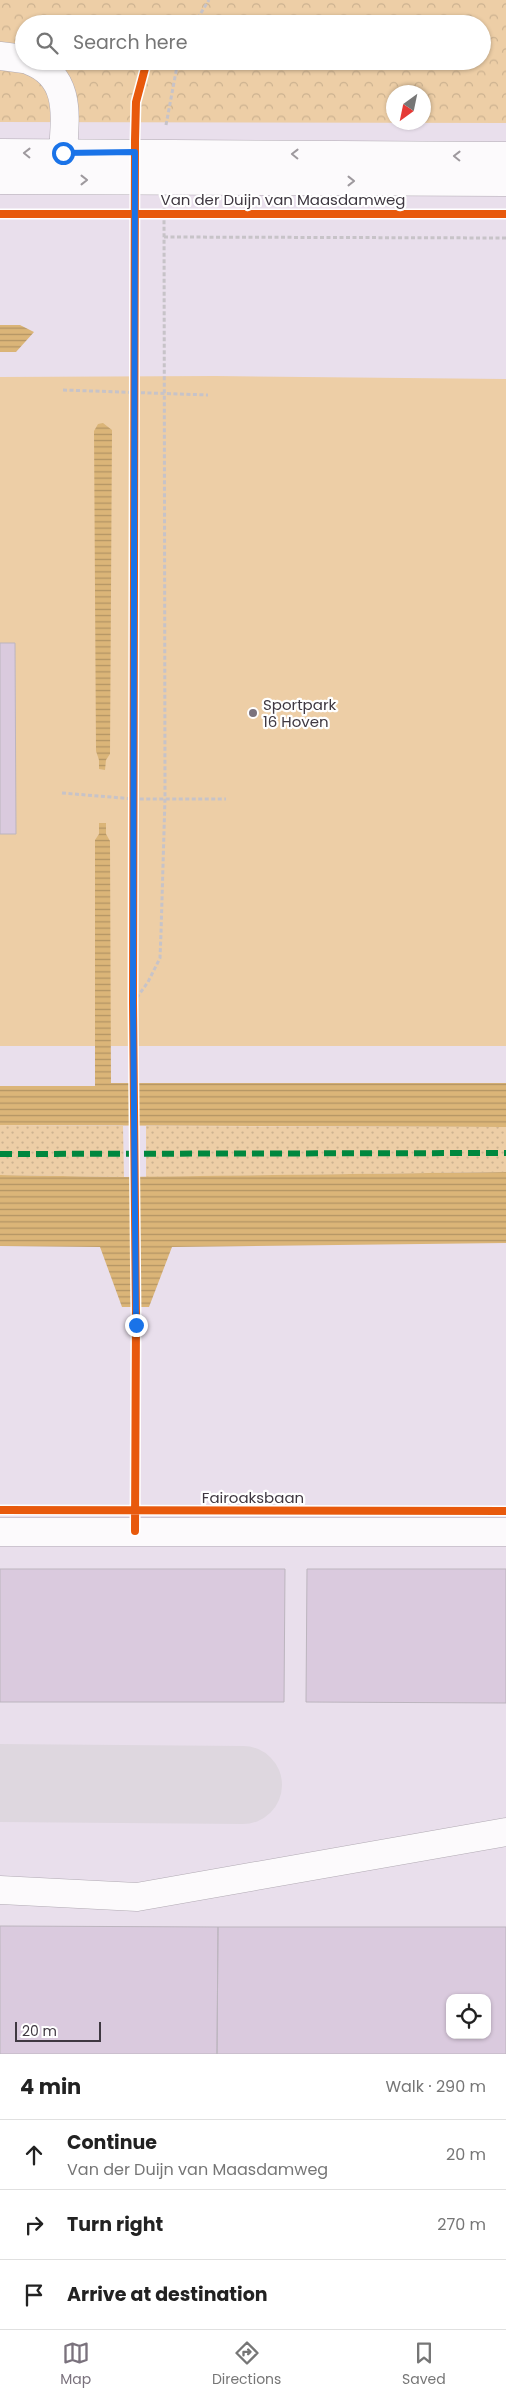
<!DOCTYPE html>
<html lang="en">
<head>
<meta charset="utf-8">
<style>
	:root { --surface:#fff; --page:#f2f2f2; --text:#222; --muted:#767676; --line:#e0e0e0; --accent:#7a727d }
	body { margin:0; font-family:Poppins,sans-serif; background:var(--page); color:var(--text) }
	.controls { position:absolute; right:15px; bottom:15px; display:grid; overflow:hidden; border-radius:10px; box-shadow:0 1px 4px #0004 }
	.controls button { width:45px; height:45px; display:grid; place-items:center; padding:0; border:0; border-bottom:1px solid var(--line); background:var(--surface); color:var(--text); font:25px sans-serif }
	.compass { position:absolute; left:386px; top:85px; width:45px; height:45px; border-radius:50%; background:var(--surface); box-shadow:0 1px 4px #0004; rotate:213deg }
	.scale { position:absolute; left:15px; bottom:12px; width:86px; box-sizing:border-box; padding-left:5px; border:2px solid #3f3841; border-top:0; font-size:14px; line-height:18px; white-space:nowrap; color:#3f3841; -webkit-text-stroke:4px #fff; paint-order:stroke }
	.stop { position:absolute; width:15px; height:15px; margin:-11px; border:4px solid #1a73e8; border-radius:50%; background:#fff }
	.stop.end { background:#1a73e8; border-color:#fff; box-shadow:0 1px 5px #0008 }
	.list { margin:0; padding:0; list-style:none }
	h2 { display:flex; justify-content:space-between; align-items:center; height:65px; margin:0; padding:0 20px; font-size:21px }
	h2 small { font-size:16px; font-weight:400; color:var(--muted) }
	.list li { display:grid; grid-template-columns:32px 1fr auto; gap:15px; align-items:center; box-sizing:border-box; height:70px; padding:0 20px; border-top:1px solid var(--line) }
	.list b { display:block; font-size:19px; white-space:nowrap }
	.list p { margin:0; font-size:16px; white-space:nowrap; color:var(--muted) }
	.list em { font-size:16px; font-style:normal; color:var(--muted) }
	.icon { flex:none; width:28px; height:28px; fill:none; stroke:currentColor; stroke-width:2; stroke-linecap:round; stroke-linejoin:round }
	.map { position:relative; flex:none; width:506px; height:2054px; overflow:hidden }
	.search { position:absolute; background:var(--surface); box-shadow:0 1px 4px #0004; left:15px; right:15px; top:15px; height:55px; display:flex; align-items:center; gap:12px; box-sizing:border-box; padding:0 18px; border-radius:28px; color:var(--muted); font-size:19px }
	.sheet { height:275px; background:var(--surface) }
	nav { display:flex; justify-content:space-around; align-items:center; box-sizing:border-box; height:70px; border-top:1px solid var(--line); background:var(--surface); font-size:14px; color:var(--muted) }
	nav a { display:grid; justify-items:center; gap:2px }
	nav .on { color:var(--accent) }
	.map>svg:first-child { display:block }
	.grass { fill:url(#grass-dots) }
	.park { fill:url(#park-crowns); fill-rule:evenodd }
	.pitch { fill:#edcea6 }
	.water { fill:url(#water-rules) }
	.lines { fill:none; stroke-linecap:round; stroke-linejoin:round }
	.taxiway { stroke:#ded7df; stroke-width:78 }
	.building { fill:#dacade; stroke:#bcb5be; fill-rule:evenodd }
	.minor-casing { stroke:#b1aab3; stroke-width:29 }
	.major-casing { stroke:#b1aab3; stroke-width:29 }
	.path { stroke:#c7c3c8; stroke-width:3; stroke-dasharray:4 2.5; stroke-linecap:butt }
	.minor { stroke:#fcfafc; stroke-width:28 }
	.major { stroke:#fcfafc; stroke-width:28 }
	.quiet { stroke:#00873e; stroke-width:6; stroke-dasharray:12 6; stroke-linecap:butt }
	.cycleway-casing { stroke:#fff; stroke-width:11 }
	.cycleway { stroke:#e8590c; stroke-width:8 }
	.oneway { stroke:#9e999e }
	.route { stroke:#1a73e8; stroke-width:6 }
	.poi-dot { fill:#7a727d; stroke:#fff; stroke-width:2 }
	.labels { text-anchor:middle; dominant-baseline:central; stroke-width:4.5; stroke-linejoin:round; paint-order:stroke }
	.street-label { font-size:15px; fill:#3f3841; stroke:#fff }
	.poi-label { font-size:15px; fill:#3f3841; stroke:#fff; text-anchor:start }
</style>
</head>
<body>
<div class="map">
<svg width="506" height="2054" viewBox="0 0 506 2054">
	<defs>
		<pattern id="grass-dots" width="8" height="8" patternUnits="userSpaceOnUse" patternTransform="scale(1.25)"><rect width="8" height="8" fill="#edcea6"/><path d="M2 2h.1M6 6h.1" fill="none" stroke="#ccb290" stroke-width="1.8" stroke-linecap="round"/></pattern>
		<pattern id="park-crowns" width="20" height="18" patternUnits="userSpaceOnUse" patternTransform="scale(1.25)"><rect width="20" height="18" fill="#edcea6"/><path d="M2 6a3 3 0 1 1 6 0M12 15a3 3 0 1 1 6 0" fill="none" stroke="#ccb290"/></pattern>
		<pattern id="water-rules" width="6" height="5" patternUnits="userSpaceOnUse" patternTransform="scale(1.25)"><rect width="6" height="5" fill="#dbb578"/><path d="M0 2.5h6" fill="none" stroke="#b39464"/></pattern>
	</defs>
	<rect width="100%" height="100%" fill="#e9dfec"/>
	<path class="grass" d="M0 1125 123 1126 124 1177 0 1175Z
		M146 1126 506 1127V1172L146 1177Z"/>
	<path class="park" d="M0 0H506V123L0 122ZM24 24H482V61H24ZM394 92H424V122H394Z"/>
	<path class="pitch" d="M215 376 506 379V1046H0V377Z"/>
	<path class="water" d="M0 325H20L34 332 16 352H0Z
		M103 423 112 430 110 754 106 760 105 770 99 769V760L96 751 94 431 98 424Z
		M99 823H106V834L110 841 111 1083H506V1127L0 1125V1086H95V840L99 834Z
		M506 1172V1243L172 1247 149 1307H122L100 1247 0 1246V1175L124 1177Z"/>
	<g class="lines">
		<path class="taxiway" d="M0 1783 243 1785"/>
	</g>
	<path class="building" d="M0 643H15L16 834H0Z
		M0 1569H285L284 1702H0Z
		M307 1569H506V1703L306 1702Z
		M0 1926 218 1927 217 2054H0Z
		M218 1927H506V2054H217ZM450 1998H487V2035H450Z"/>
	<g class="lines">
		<defs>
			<path id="minor" d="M0 56 24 59
				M30 61C72 77 65 117 63 153
				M0 153 506 156
				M0 180 506 182
				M0 1890 137 1897 506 1832"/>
			<path id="major" d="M0 1532H506"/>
		</defs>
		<use href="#minor" class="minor-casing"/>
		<use href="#major" class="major-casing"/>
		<path class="path" d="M194 24 209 0
			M166 125 178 61
			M164 237 506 238
			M63 390 208 395
			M62 793 134 799H226
			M133 1003 148 982 160 958 161 933 165 798 164 208"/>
		<use href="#minor" class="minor"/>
		<use href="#major" class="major"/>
		<path class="quiet" d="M0 1154 506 1153"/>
		<defs>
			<path id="cycleway" d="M0 214H506
				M0 1510 506 1511
				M135 1531 136 1318 133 1003 135 140 136 102 147 61"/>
		</defs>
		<use href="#cycleway" class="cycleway-casing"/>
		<use href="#cycleway" class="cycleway"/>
	</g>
	<defs><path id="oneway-chevron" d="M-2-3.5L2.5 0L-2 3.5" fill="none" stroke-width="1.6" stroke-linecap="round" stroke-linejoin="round" transform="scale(1.25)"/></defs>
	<g class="oneway">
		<use href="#oneway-chevron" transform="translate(27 153) rotate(-179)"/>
		<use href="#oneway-chevron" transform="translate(295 154) rotate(-179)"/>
		<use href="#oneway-chevron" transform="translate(457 156) rotate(-179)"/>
		<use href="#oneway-chevron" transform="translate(84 180)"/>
		<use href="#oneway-chevron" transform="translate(351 181)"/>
	</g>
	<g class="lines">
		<path class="route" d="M63 153 135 152 133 1002 136 1325"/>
	</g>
	<circle class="poi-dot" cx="253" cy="713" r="5"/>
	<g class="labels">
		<g class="street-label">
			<text x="283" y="199">Van der Duijn van Maasdamweg</text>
			<text x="253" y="1497">Fairoaksbaan</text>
		</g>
		<g class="poi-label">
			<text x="263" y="704">Sportpark<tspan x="263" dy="17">16 Hoven</tspan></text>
		</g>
	</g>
</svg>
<div class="controls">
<button><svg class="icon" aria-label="locate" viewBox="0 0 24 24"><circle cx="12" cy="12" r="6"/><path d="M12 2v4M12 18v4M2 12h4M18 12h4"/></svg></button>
</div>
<svg class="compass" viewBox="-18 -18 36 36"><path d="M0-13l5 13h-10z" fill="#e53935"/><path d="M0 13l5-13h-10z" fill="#767676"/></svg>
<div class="scale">20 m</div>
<div class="stop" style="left:63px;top:153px"></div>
<div class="stop end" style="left:136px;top:1325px"></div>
<div class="search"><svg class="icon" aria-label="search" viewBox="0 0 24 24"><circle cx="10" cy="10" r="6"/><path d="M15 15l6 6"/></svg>Search here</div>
</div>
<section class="sheet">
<h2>4 min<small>Walk · 290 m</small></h2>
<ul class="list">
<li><svg class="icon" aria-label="ahead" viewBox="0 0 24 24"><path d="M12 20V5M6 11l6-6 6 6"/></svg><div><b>Continue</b><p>Van der Duijn van Maasdamweg</p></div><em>20 m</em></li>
<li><svg class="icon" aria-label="right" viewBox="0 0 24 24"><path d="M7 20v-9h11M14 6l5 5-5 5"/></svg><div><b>Turn right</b></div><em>270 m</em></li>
<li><svg class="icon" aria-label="arrive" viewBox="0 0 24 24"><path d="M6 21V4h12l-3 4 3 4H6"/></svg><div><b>Arrive at destination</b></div></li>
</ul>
</section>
<nav>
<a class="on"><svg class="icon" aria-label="map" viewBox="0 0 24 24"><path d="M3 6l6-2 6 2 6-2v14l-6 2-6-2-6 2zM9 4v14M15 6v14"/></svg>Map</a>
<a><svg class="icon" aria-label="directions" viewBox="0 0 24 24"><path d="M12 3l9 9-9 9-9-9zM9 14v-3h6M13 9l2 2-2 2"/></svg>Directions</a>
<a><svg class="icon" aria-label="saved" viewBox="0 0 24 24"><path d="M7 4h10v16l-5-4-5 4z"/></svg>Saved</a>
</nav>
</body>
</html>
